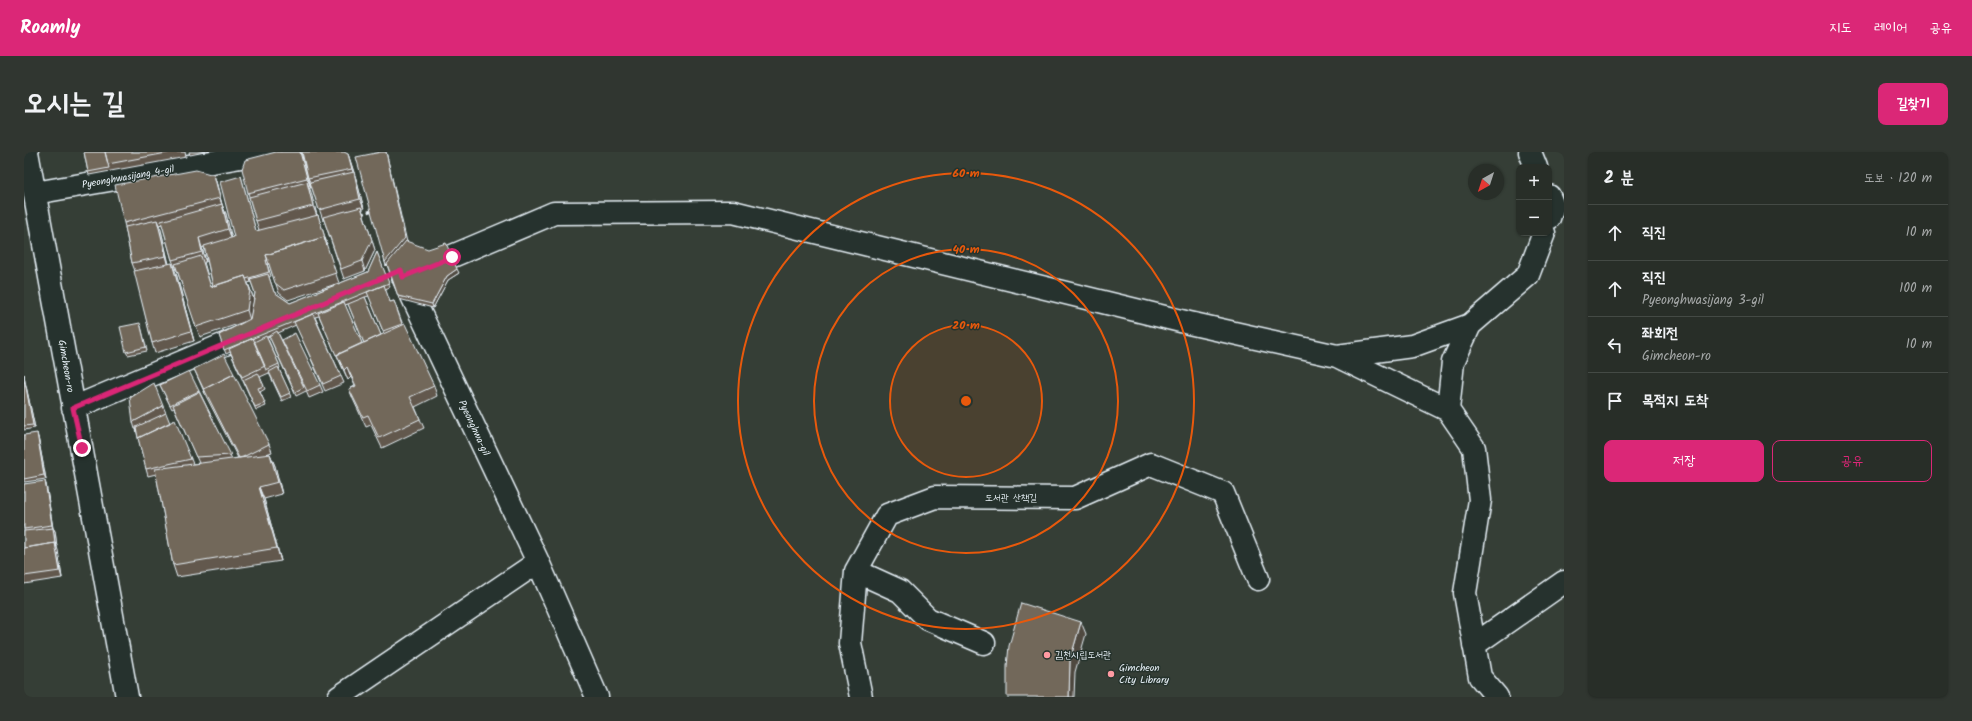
<!DOCTYPE html>
<html lang="ko">
<head>
<meta charset="utf-8">
<style>
	:root { --surface:#282e28; --page:#303630; --text:#f1f3f6; --muted:#a5a8a8; --line:#444a45; --accent:#db2777 }
	body { margin:0; font-family:Kalam,"Poor Story",sans-serif; background:var(--page); color:var(--text) }
	.controls { position:absolute; right:12px; top:12px; display:grid; overflow:hidden; border-radius:8px; box-shadow:0 1px 3px #0004 }
	.controls button { width:36px; height:36px; display:grid; place-items:center; padding:0; border:0; border-bottom:1px solid var(--line); background:var(--surface); color:var(--text); font:20px sans-serif }
	.compass { position:absolute; left:1444px; top:12px; width:36px; height:36px; border-radius:50%; background:var(--surface); box-shadow:0 1px 3px #0004; rotate:219deg }
	.stop { position:absolute; width:12px; height:12px; margin:-9px; border:3px solid #db2777; border-radius:50%; background:#fff }
	.stop.end { background:#db2777; border-color:#fff; box-shadow:0 1px 4px #0008 }
	.list { margin:0; padding:0; list-style:none }
	h2 { display:flex; justify-content:space-between; align-items:center; height:52px; margin:0; padding:0 16px; font-size:17px }
	h2 small { font-size:13px; font-weight:400; color:var(--muted) }
	.list li { display:grid; grid-template-columns:26px 1fr auto; gap:12px; align-items:center; box-sizing:border-box; height:56px; padding:0 16px; border-top:1px solid var(--line) }
	.list b { display:block; font-size:15px; white-space:nowrap }
	.list p { margin:0; font-size:13px; white-space:nowrap; color:var(--muted) }
	.list em { font-size:13px; font-style:normal; color:var(--muted) }
	.actions { display:flex; gap:8px; padding:12px 16px }
	.actions a { flex:1; padding:9px 0; border:1px solid var(--accent); border-radius:8px; text-align:center; font-size:14px; color:var(--accent) }
	.actions .main { background:var(--accent); color:#fff }
	.icon { flex:none; width:22px; height:22px; fill:none; stroke:currentColor; stroke-width:2; stroke-linecap:round; stroke-linejoin:round }
	.map { position:relative; flex:none; width:1540px; height:545px; overflow:hidden; border-radius:8px }
	header { display:flex; align-items:center; gap:24px; box-sizing:border-box; height:56px; padding:0 20px; background:var(--accent); color:#fff }
	header strong { font-size:19px }
	nav { display:flex; gap:22px; margin-inline-start:auto; font-size:14px }
	.intro { display:flex; align-items:center; justify-content:space-between; box-sizing:border-box; height:96px; padding:0 24px }
	h1 { margin:0; font-size:28px }
	.button { padding:10px 18px; border-radius:8px; background:var(--accent); color:#fff; font-size:14px; font-weight:700 }
	main { display:flex; gap:24px; padding:0 24px }
	aside { flex:1; background:var(--surface); border-radius:8px; box-shadow:0 1px 3px #0004 }
	.map>svg:first-child { display:block }
	.lines { fill:none; stroke-linecap:round; stroke-linejoin:round }
	.minor-casing { stroke:#e8f1f8; stroke-width:25 }
	.path { stroke:#e8f1f8; stroke-width:2.5; stroke-dasharray:4 3; stroke-linecap:butt }
	.minor { stroke:#26332d; stroke-width:22 }
	.wall { fill:#62594d; stroke:#e8f1f8; fill-rule:evenodd }
	.shaded-wall { fill:#50493f; stroke:#e8f1f8 }
	.building { fill:#72685a; stroke:#e8f1f8 }
	.route { stroke:#db2777; stroke-width:5 }
	.ring { fill:none; stroke:#e8590c; stroke-width:2 }
	.poi-dot { fill:#ff9aa2; stroke:#26332d; stroke-width:1.5 }
	.labels { text-anchor:middle; dominant-baseline:central; stroke-width:3; stroke-linejoin:round; paint-order:stroke }
	.street-label { font-size:10px; fill:#e8f1f8; stroke:#26332d }
	.poi-label { font-size:10px; fill:#e8f1f8; stroke:#26332d; text-anchor:start }
	.centre { fill:#e8590c; stroke:#26332d; stroke-width:2 }
	.ring-label { font-size:12px; text-anchor:middle; font-weight:bold; fill:#e8590c; stroke:#26332d; stroke-width:3; stroke-linejoin:round; paint-order:stroke }
</style>
</head>
<body>
<header>
<strong>Roamly</strong>
<nav><a>지도</a><a>레이어</a><a>공유</a></nav>
</header>
<div class="intro"><h1>오시는 길</h1><a class="button">길찾기</a></div>
<main>
<div class="map">
<svg width="1540" height="545" viewBox="0 0 1540 545">
	<rect width="100%" height="100%" fill="#353e36"/>
	<filter id="ink" filterUnits="userSpaceOnUse"><feTurbulence type="fractalNoise" baseFrequency=".025" numOctaves="2"/><feDisplacementMap in="SourceGraphic" scale="8" xChannelSelector="R" yChannelSelector="G"/><feConvolveMatrix kernelMatrix="1 2 1 2 8 2 1 2 1" color-interpolation-filters="sRGB"/></filter>
	<g filter="url(#ink)">
		<g class="lines">
			<defs>
				<path id="minor" d="M3 0 103 545
					M1506 0 1512 15
					M11 41 245 0
					M1525 44 1529 54 1525 66
					M400 116 530 61 709 60 1165 171 1313 204 1424 258 1450 296 1456 348 1441 441 1456 525 1473 545
					M379 125 514 410 573 545
					M1313 204 1388 194 1446 173
					M49 256 227 181
					M1424 258 1429 210 1446 173 1504 123 1520 81
					M832 419 876 439 904 467 960 491
					M1450 493 1540 430
					M315 545 514 410
					M837 545 826 491 832 419 863 363 911 345 1051 346 1127 312 1199 341 1234 427"/>
			</defs>
			<use href="#minor" class="minor-casing"/>
			<path class="path" d="M337 62 350 58"/>
			<use href="#minor" class="minor"/>
		</g>
		<path class="wall" d="M60 0H161L162 5 65 23 64 20Z
			M165 0H181L166 3Z
			M252 0H277L287 36H285L293 63H294L303 92 302 93 315 131 264 148 255 141 245 112H243L247 124 245 125 250 140 266 151 344 120 353 100 366 135 361 137 366 150 370 149 379 173 410 234 413 244 391 255 396 267 400 276 358 296 347 273 342 275 329 247 325 237 331 234 327 225 324 228 295 164 291 165 317 224 320 231 301 239 272 173 254 181 259 191 296 233 299 240 285 246 282 239 272 244 245 184 243 185 255 212 256 216 255 217 267 245 258 249 245 221 236 225 241 237 236 240 242 254 232 258 206 200 202 202 195 183 220 170 176 185 153 118H152L148 108 138 72 135 73 137 78 145 112 152 121 170 189 131 201 128 191 111 119 108 111 101 75 100 71 190 23 193 33 198 53 202 62 207 86 210 85 217 24 232 79 235 78 232 69 224 41ZM180 95 189 134 187 135 180 110H182L178 96ZM227 130 231 141 230 147 224 131ZM345 144 360 182 357 183 341 145ZM324 152 340 191 338 192 321 153Z
			M362 0 382 89 435 121 424 128 409 156 375 147 363 113 362 114 361 110Z
			M324 2 333 30 340 57H338L351 98 341 119 320 127 300 68H299L288 36 284 26Z
			M117 174 123 199 104 203 102 200Z
			M170 217 245 292 248 300 242 302H246L251 314 258 342 240 347 257 409 153 425 149 413 132 322 124 324 122 317 112 277H111L109 270 139 254 142 261 138 263 146 271 167 307 169 312 175 311 150 256 148 257 136 233 175 239 208 307 214 306 182 244Z
			M0 222 1 230 2 234 11 276 0 278Z
			M0 283 14 285 22 327 0 330Z
			M0 332H22L29 376 31 379 33 395 38 426 0 432Z"/>
		<path class="shaded-wall" d="M276 0H277L278 4 287 36 283 26Z
			M362 0 383 90 362 114 361 110Z
			M324 2 333 30 340 57 336 47 331 26 328 17Z
			M190 23 193 33 198 53 202 62 208 87 204 77 199 55 196 46Z
			M283 30 287 40 293 64 289 54Z
			M337 55 351 98 341 119 338 109Z
			M133 68 137 78 145 114 142 104Z
			M175 86 178 96 182 110 178 100Z
			M148 111 152 121 170 189 167 179Z
			M433 117 435 121 424 128 409 156 408 152 423 124Z
			M225 134 230 148 226 168 223 158Z
			M323 215 327 225 324 228 320 218Z
			M0 222 1 230 2 234 11 276 9 273 1 232 0 229Z
			M13 281 14 285 22 327 20 323Z
			M246 302 251 314 258 342 254 330Z
			M21 329 22 332 29 377 28 373Z
			M235 335 240 347 257 409 253 396Z
			M29 376 31 379 33 395 31 391Z
			M31 391 34 398 38 426 36 419Z
			M1057 470 1062 482 1051 520 1050 545H1045L1046 508Z"/>
		<path class="building" d="M60 0H81L85 16 64 20Z
			M81 0H148L84 12Z
			M252 0H276L283 26 224 41 218 17 221 8Z
			M278 0H320L324 2 328 17 284 26Z
			M357 0H362L381 86 361 110 332 5Z
			M172 18 190 23 196 46 100 71 91 33Z
			M330 20 336 47 295 58 286 30Z
			M217 24 232 79 294 63 302 89H301L300 85 242 103 244 108H242L245 120 222 127 221 124 189 134 180 94 210 85 196 30Z
			M283 30 289 54 232 69 225 45Z
			M198 52 204 77 175 86 178 100 148 108 137 69Z
			M337 55 348 88 338 109 317 117 299 65Z
			M133 68 142 104 108 111 101 75Z
			M300 85 312 121 260 138 251 131 242 103Z
			M382 89 404 97 422 91 433 117 423 124 408 152 374 144 363 112Z
			M353 100 365 131 200 198 195 183 226 167 231 141 226 127 244 122 250 140 266 151 344 120Z
			M177 104 187 135 221 124 226 138 223 158 172 175 151 112Z
			M148 111 167 179 128 191 110 119Z
			M360 133 366 150 370 149 378 172 359 179 343 140Z
			M341 145 357 183 340 191 324 152Z
			M320 150 338 191 312 203 294 161Z
			M289 162 317 224 299 232 270 170Z
			M116 171 122 195 102 200 96 175Z
			M381 172 410 234 386 245 396 267 355 286 344 263 339 265 325 237 332 234 323 215 320 218 313 203Z
			M253 179 280 235 271 240 245 184Z
			M271 181 296 233 283 239 258 188Z
			M242 184 255 212 242 218 230 190Z
			M229 186 241 214 218 225 205 197Z
			M200 202 210 222 180 237 181 240 170 217Z
			M254 215 266 241 257 245 245 220Z
			M165 219 175 239 146 253 136 233Z
			M234 221 240 234 234 236 241 251 231 255 219 228Z
			M210 222 245 292 219 305 215 306 180 237Z
			M0 230H1L9 273 0 274Z
			M130 231 139 254 109 270 106 246Z
			M175 240 207 303 172 305 149 253Z
			M142 261 146 271 114 286 112 275Z
			M151 268 167 307 122 317 114 286Z
			M13 281 20 323 0 327V283Z
			M246 302 254 330 235 335 253 396 149 413 131 317Z
			M21 329 28 373 0 377V332Z
			M29 376 31 391 0 396V379Z
			M31 391 36 419 0 424V396Z
			M997 451 1057 470 1046 508 1045 545H983V514L985 494Z"/>
	</g>
	<g class="lines" filter="url(#ink)">
		<path class="route" d="M58 296 49 256 377 118 379 125 428 105"/>
	</g>
	<circle cx="942" cy="249" r="76" fill="#e8590c" fill-opacity=".12"/>
	<g class="ring">
		<circle cx="942" cy="249" r="76"/>
		<circle cx="942" cy="249" r="152"/>
		<circle cx="942" cy="249" r="228"/>
	</g>
	<g class="poi-dot">
		<circle cx="1023" cy="503" r="4"/>
		<circle cx="1087" cy="522" r="4"/>
	</g>
	<g class="labels">
		<g class="street-label">
			<text transform="translate(104 25) rotate(-10)">Pyeonghwasijang 4-gil</text>
			<text transform="translate(42 214) rotate(80)">Gimcheon-ro</text>
			<text transform="translate(450 276) rotate(65)">Pyeonghwa-gil</text>
			<text x="987" y="346">도서관 산책길</text>
		</g>
		<g class="poi-label">
			<text x="1031" y="503">김천시립도서관</text>
			<text x="1095" y="516">Gimcheon<tspan x="1095" dy="12">City Library</tspan></text>
		</g>
	</g>
	<circle cx="942" cy="249" r="6" class="centre"/>
	<g class="ring-label">
		<text x="942" y="25">60 m</text>
		<text x="942" y="101">40 m</text>
		<text x="942" y="177">20 m</text>
	</g>
</svg>
<div class="controls">
<button>+</button>
<button>−</button>
</div>
<svg class="compass" viewBox="-18 -18 36 36"><path d="M0-13l5 13h-10z" fill="#e53935"/><path d="M0 13l5-13h-10z" fill="#a5a8a8"/></svg>
<div class="stop" style="left:428px;top:105px"></div>
<div class="stop end" style="left:58px;top:296px"></div>
</div>
<aside>
<h2>2 분<small>도보 · 120 m</small></h2>
<ul class="list">
<li><svg class="icon" aria-label="ahead" viewBox="0 0 24 24"><path d="M12 20V5M6 11l6-6 6 6"/></svg><div><b>직진</b></div><em>10 m</em></li>
<li><svg class="icon" aria-label="ahead" viewBox="0 0 24 24"><path d="M12 20V5M6 11l6-6 6 6"/></svg><div><b>직진</b><p>Pyeonghwasijang 3-gil</p></div><em>100 m</em></li>
<li><svg class="icon" aria-label="left" viewBox="0 0 24 24"><path d="M17 20v-9H6M10 6l-5 5 5 5"/></svg><div><b>좌회전</b><p>Gimcheon-ro</p></div><em>10 m</em></li>
<li><svg class="icon" aria-label="arrive" viewBox="0 0 24 24"><path d="M6 21V4h12l-3 4 3 4H6"/></svg><div><b>목적지 도착</b></div></li>
</ul>
<div class="actions"><a class="main">저장</a><a>공유</a></div>
</aside>
</main>
</body>
</html>
